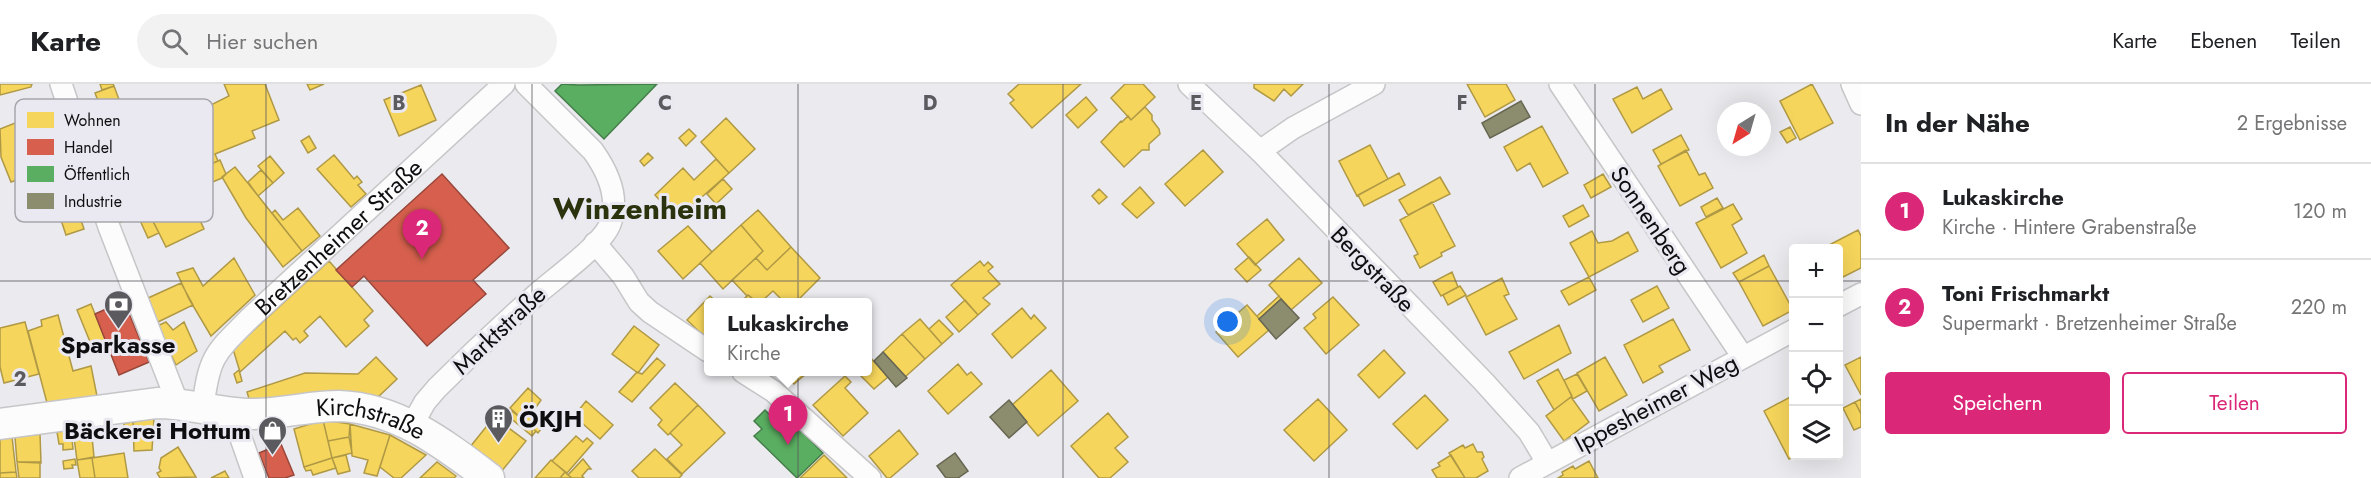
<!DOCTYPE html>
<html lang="de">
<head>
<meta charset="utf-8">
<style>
	:root { --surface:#fff; --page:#f2f2f2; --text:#202124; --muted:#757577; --line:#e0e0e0; --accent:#db2777 }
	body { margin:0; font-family:Jost,sans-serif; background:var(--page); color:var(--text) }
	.controls { position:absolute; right:18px; bottom:18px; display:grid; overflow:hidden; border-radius:6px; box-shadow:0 6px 24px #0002 }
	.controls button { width:54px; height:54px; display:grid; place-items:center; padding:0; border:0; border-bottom:2px solid var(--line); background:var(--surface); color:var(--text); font:30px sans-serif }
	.compass { position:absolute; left:1717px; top:18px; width:54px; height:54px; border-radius:50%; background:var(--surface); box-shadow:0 6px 24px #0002; rotate:217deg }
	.you { position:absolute; left:1228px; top:238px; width:21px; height:21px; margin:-15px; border:4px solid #fff; border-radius:50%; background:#1a73e8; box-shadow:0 0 0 9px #1a73e833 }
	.badge { display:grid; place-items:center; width:39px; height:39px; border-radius:50%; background:var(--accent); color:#fff; font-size:20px; font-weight:700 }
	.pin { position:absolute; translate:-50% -50px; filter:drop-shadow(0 2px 3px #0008) }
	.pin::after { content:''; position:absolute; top:32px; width:21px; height:18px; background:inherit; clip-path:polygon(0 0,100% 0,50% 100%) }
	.popup { position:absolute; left:704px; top:214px; width:168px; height:78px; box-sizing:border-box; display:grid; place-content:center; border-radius:6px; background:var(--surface); filter:drop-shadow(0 2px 4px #0005); font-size:20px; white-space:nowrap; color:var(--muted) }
	.popup b { font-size:22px; color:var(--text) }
	.popup::after { content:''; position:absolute; left:50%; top:100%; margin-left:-12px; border:12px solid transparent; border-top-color:var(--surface) }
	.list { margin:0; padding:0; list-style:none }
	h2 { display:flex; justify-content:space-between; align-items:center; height:78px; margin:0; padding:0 24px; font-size:26px }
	h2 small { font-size:20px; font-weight:400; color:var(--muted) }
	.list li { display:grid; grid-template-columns:39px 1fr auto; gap:18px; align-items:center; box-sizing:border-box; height:96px; padding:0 24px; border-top:2px solid var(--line) }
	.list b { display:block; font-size:22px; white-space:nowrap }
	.list p { margin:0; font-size:20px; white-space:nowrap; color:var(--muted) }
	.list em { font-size:20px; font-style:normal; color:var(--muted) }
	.actions { display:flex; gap:12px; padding:18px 24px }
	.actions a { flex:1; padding:14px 0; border:2px solid var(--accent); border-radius:6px; text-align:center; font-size:21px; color:var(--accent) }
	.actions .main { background:var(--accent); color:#fff }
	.icon { flex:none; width:33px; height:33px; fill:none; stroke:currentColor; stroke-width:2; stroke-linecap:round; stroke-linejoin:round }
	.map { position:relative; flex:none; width:1861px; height:394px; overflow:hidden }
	header { display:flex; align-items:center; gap:36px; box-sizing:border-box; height:84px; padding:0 30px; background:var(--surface); border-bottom:2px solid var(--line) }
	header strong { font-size:28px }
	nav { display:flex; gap:33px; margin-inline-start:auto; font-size:21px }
	.search { width:420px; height:54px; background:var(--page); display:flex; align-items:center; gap:15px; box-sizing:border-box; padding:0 21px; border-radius:33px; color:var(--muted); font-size:22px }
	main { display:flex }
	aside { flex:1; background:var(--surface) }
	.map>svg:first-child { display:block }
	.homes { fill:#f6d55c; stroke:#b09945; stroke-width:1.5 }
	.shops { fill:#d6604d; stroke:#9a473b; stroke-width:1.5 }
	.public { fill:#5aae61; stroke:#437e49; stroke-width:1.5 }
	.industry { fill:#8c8c6e; stroke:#666652; stroke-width:1.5 }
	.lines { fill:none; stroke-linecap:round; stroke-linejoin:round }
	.street-casing { stroke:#c6c5c8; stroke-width:24 }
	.secondary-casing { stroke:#c6c5c8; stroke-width:33 }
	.street { stroke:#fcfcfc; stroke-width:21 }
	.secondary { stroke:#fcfcfc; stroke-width:30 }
	.grid { fill:none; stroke:#5b5a5e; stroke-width:1.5; stroke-opacity:0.55 }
	.labels { text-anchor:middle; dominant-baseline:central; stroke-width:6; stroke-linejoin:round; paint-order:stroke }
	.street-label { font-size:24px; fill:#0e0d10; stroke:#eae8f0 }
	.poi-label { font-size:24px; font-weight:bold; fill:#0e0d10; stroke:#eae8f0 }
	.district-label { font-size:30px; font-weight:bold; fill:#2a330d; stroke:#eae8f0 }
	.key { fill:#eae8f0; stroke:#a8a6ad; stroke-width:1.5 }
	.key-label { font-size:16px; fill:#0e0d10 }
	.grid-label { font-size:20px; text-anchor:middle; font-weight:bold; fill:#5b5a5e; stroke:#eae8f0; stroke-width:6; stroke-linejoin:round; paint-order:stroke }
</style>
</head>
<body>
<header>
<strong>Karte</strong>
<div class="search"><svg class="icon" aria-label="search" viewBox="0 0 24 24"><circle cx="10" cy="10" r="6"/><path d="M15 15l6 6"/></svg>Hier suchen</div>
<nav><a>Karte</a><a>Ebenen</a><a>Teilen</a></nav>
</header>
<main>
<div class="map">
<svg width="1861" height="394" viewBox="0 0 1861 394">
	<rect width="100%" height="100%" fill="#ebeaee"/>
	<path class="homes" d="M0 0H32L31 3 0 11Z
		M100 0H113L114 2 102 6Z
		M224 0H265L279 36 252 47 255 54 215 70 218 77 204 83 185 34 229 12Z
		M307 0H324L310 6Z
		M1019 0H1081L1032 44 1010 19 1014 16 1008 10Z
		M1125 0H1143L1155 13 1131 36 1111 14Z
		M1254 0H1303L1291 12 1284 5 1274 17 1254 4Z
		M1467 0H1506L1515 16 1485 33Z
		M1812 0 1833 39 1800 56 1780 17Z
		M421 1 436 36 399 52 384 16Z
		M114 2 145 86 104 101 93 71 115 62 95 9Z
		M1637 3 1643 15 1661 5 1672 25 1632 49 1613 15Z
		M1086 13 1097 26 1078 44 1066 31Z
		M1145 23 1152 31V36L1159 45 1160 50 1149 60V66H1142L1124 83 1101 58 1121 37 1122 38 1128 32 1131 36Z
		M40 29 43 30V37L60 81 51 86 49 85 11 98 1 73 0 45Z
		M726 34 755 65 729 89 701 58Z
		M1542 42 1568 89 1543 103 1530 79 1517 87 1504 63Z
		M1790 43 1796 54 1787 59 1780 48Z
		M689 45 696 52 686 62 679 54Z
		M1681 51 1689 66 1661 80 1653 66Z
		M309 52 316 64 308 69 301 57Z
		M1370 61 1388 95 1357 112 1339 77Z
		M1203 66 1223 88 1185 122 1165 100Z
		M1686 66 1699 91 1705 89 1713 104 1680 122 1658 82Z
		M648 69 653 74 644 82 640 77Z
		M334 71 354 95 357 92 362 98 358 101 366 110 351 123 317 85Z
		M270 72 284 89 273 99 258 82Z
		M716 75 729 89 677 135 655 111 683 84 694 96Z
		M220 76 226 90 222 94 198 104 190 89Z
		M235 83 302 167 283 183 246 134 222 93Z
		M261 86 273 99 258 112 248 98Z
		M1399 89 1405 101 1364 122 1358 111Z
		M1603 90 1611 103 1591 114 1584 101Z
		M1440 93 1450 110 1408 131 1399 116Z
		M122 94 128 110 110 117 104 101Z
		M723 95 732 105 716 120 707 110Z
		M75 97 80 114 74 115 84 145 66 151 51 106Z
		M1140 103 1154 119 1137 134 1122 120Z
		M185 104 204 145 166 163 146 123Z
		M1099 105 1107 113 1099 120 1092 112Z
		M138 107 148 128 118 139 110 117Z
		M80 114 84 126 78 128 74 115Z
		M1717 114 1723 124 1706 133 1701 123Z
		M1432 118 1455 162 1441 169 1442 172 1420 184 1414 172 1418 170 1400 136Z
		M1733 120 1742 135 1732 141 1747 169 1721 184 1696 139Z
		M1583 121 1589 132 1569 143 1563 132Z
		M298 124 320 152 302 167 272 129 275 126 283 136Z
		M84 126 88 136 81 138 78 128Z
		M758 126 791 163 767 186 756 174 763 167 741 141Z
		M148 128 159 149 148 154 138 132Z
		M1267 135 1284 156 1255 181 1237 160Z
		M741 141 763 167 723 205 700 179Z
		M688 142 712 168 683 195 658 167Z
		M1858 146 1861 152V184L1841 194 1838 189V165L1825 163Z
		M1592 147 1598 159 1612 157 1628 148 1638 167 1589 193 1570 159Z
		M791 163 820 194 796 218H784L773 207 761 218H757L748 211 747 212 732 196 756 174 767 186Z
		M1764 171 1769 182 1739 198 1733 189Z
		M1249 173 1261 186 1247 198 1235 185Z
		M234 174 255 211 211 252 189 215 177 189 193 184 203 202Z
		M1299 174 1322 199 1291 226 1269 201Z
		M329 177 373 227 364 236 369 242 346 263 320 232 304 247 308 252 300 259 296 254 293 256 285 247 240 288 233 265Z
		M980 177 984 182 988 178 993 183 988 187 1000 200 983 214 990 220 978 231 951 201Z
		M1769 182 1793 226 1763 242 1739 198Z
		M1452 188 1458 203 1441 212 1433 198Z
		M1589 193 1596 206 1569 221 1561 207Z
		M1502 194 1509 210 1504 212 1517 235 1486 251 1466 213Z
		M181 199 193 221 158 238 159 241 157 242 146 215Z
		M1460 202 1466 211 1448 221 1443 211Z
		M1657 202 1669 224 1643 238 1631 216Z
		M748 211 757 218H741Z
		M710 212 717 218H708V256L687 236Z
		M1279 212 1281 215 1259 235 1257 232Z
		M1333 213 1359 241 1326 270 1304 244 1316 234 1313 230Z
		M965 216 978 231 959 248 946 233Z
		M91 220 107 260 93 265 77 226Z
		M1247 221 1269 246 1238 273 1216 248Z
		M1022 224 1031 235 1034 231 1046 244 1012 274 992 250Z
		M58 231 73 287 91 282 97 312 47 319 28 247 42 242 41 236Z
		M920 235 942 260 925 275 902 250Z
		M1673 235 1690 266 1659 282 1663 288 1643 299 1624 261Z
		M939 236 953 250 942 260 929 245Z
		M25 238 39 290 4 299 0 283V244Z
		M166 238 173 246 184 238 197 267 176 281 157 242Z
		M1559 241 1571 269 1524 295 1509 268Z
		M634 242 659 261 638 289 612 270Z
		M902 250 925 275 905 293 883 268Z
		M1384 266 1405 289 1379 314 1358 291Z
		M868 271 888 293 874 305 857 288H868Z
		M376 273 397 295 378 313 250 318 247 308 305 289 358 290Z
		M1605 273 1627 311 1599 327 1577 289Z
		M1861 273V311L1845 281Z
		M657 274 665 281 632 318 619 308 637 288 642 290Z
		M958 280 967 291 971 288 982 300 948 330 928 307Z
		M1558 285 1572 312 1554 326 1537 297Z
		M239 286 242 297 237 299 234 290Z
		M1051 286 1078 317 1038 352 1012 321Z
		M782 288H808L794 300Z
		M1577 290 1587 307 1573 315 1564 296Z
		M845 292 851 298 845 304 868 329 843 352 813 321Z
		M675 299 698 321 668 351 658 341 662 336 650 324Z
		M528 304 541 316 534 326 547 337 538 349 510 324Z
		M1425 311 1448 336 1417 365 1393 340Z
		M1794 311V372H1796L1789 375 1764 327Z
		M1571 313 1589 338 1564 357 1546 332Z
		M1318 315 1347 346 1314 377 1284 346Z
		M1861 315V330L1855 318Z
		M586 317 613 341 600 355 574 332Z
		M1855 318 1861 330V343L1854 346 1843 324Z
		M698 321 725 349 682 390 667 375 682 361 670 349Z
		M512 327 536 347 532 352 508 332Z
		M546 328 551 332 547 337 542 333Z
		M1108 329 1128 353 1115 364 1128 378 1110 394H1099L1071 362Z
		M494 333 526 357 501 388 470 363Z
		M154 334 152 366 134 367 133 338Z
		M323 336 332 374 304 383 294 345Z
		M323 336 350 340 349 353 328 357Z
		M133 338 134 346 124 347V339Z
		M350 340 390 351 377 392 364 389 368 376 352 372Z
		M91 343 94 373 77 376 73 346Z
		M71 346 73 365 63 366V360H59L57 348Z
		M899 346 918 370 890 394H887L869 372Z
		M40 350 41 379 17 378 15 353Z
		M390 351 426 371 401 394H394L380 383Z
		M0 352 12 353 16 388 0 389Z
		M576 352 583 358 587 354 593 359 567 389 552 377Z
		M349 353 352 369 332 374 328 357Z
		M1473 360 1477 368H1482L1484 373 1482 375 1488 387 1476 394H1465L1449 369 1463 361 1465 364Z
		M178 363 196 393 160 394 157 389 161 387 159 384 161 374Z
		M655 365 682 391 679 394H639L632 387Z
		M124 369 128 394H95L92 374Z
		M346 371 350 387 338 390 332 374Z
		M824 371 847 394H800Z
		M1451 371 1465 394H1437L1432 386 1440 382 1438 379Z
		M92 374 95 394H80L77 376Z
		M332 374 336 384 313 391 311 386 306 387 304 383Z
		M75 375 76 381H72L73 384 64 385 63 377Z
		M583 375 591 385H588L582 392 584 394H572L568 391Z
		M551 376 565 388 560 394H535Z
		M1589 377 1598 394H1558L1563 391 1562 388 1573 382 1575 385Z
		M17 378H40V394H19Z
		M437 378 456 392 454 394H420Z
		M225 387 229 394H211Z
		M16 388 17 394H0V389Z
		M565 388 568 391 572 394H560Z"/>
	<path class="shops" d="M442 90 509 164 473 196 486 210 427 262 364 192 352 203 336 186Z
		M124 217 149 278 119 291 95 230Z
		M281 360 294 391 285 394H269L259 369Z"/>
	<path class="public" d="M562 0 578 1 657 0 604 55 555 7Z
		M765 326 773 334 781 327 823 369 797 394 754 352 762 345 754 337Z"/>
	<path class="industry" d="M1521 17 1530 33 1490 54 1482 39Z
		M1281 215 1299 234 1276 255 1259 235Z
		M883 268 907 294 896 303 874 277Z
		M1009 316 1027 338 1009 354 990 333Z
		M955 369 968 387 958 394H946L937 382Z"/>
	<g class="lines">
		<defs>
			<g id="street">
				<path d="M61 0 109 143 178 320"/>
				<path d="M1189 0 1260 67 1484 298 1529 348 1547 378"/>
				<path d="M1560 0 1743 273"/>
				<path d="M1852 0 1861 20"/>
				<path d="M1260 67 1293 44 1374 0"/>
				<path d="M595 159 623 192 639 218 650 228 708 267"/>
				<path d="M1838 222 1861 210"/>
				<path d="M743 288 773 307 870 394"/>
				<path id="s1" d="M203 323C209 272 215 269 250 234L504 0"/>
				<path d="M237 329V343L255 394"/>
				<path d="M412 341 425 318 437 304C469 272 503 240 537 210 555 194 603 160 610 140 620 114 608 88 593 67L526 0"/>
				<path d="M1520 394 1794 246"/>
			</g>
			<g id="secondary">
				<path id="s2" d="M0 340 157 319C189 319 220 330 252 330 281 330 310 322 339 322 398 324 444 360 489 394"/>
			</g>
		</defs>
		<use href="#street" class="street-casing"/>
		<use href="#secondary" class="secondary-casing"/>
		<use href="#street" class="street"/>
		<use href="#secondary" class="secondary"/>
	</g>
	<path class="grid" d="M266 0V394M532 0V394M798 0V394M1063 0V394M1329 0V394M1595 0V394M0 197H1794M1838 197H1861"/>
	<defs>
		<symbol id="bank-pin" viewBox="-11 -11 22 30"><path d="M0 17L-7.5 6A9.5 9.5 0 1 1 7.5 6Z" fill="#5b5a5e" stroke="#eae8f0"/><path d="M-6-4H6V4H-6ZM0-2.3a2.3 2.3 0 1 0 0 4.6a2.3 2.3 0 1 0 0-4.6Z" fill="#fff"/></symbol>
		<symbol id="building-pin" viewBox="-11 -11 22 30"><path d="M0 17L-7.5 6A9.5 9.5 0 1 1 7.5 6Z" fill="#5b5a5e" stroke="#eae8f0"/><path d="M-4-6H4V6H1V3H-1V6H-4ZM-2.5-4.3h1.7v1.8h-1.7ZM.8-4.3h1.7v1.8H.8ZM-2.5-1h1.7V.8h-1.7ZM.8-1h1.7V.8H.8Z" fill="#fff"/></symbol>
		<symbol id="shop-pin" viewBox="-11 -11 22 30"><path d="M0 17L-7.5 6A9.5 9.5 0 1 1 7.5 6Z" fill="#5b5a5e" stroke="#eae8f0"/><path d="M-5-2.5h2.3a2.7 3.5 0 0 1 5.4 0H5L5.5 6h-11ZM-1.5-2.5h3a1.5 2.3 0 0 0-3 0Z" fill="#fff"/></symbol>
	</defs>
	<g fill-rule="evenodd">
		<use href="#bank-pin" x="102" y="204" width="33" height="45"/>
		<use href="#building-pin" x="482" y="318" width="33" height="45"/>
		<use href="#shop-pin" x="256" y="330" width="33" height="45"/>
	</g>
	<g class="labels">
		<g class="street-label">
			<text transform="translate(1651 136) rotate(56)">Sonnenberg</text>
			<text stroke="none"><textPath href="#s1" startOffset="224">Bretzenheimer Straße</textPath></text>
			<text transform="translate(1373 185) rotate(46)">Bergstraße</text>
			<text transform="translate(499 246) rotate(-43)">Marktstraße</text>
			<text transform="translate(1656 319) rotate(-28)">Ippesheimer Weg</text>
			<text stroke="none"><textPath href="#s2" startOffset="375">Kirchstraße</textPath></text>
		</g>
		<g class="poi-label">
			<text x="118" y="260">Sparkasse</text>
			<text x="519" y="334" text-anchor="start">ÖKJH</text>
			<text x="251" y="346" text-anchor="end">Bäckerei Hottum</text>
		</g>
		<g class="district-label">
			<text x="640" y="124">Winzenheim</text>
		</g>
	</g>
	<rect x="15" y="15" width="198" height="123" rx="9" class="key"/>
	<rect x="27" y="28" width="27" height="16" fill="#f6d55c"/>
	<rect x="27" y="55" width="27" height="16" fill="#d6604d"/>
	<rect x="27" y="82" width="27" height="16" fill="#5aae61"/>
	<rect x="27" y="109" width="27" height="16" fill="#8c8c6e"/>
	<g class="key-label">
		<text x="64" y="42">Wohnen</text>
		<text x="64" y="69">Handel</text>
		<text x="64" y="96">Öffentlich</text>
		<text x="64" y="123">Industrie</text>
	</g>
	<g class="grid-label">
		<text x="399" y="26">B</text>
		<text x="665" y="26">C</text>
		<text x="930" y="26">D</text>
		<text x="1196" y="26">E</text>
		<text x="1462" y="26">F</text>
		<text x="20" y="302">2</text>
	</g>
</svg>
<div class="controls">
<button>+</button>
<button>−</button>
<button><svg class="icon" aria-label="locate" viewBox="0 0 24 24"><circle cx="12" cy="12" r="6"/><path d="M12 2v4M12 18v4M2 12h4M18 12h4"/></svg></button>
<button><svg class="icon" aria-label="layers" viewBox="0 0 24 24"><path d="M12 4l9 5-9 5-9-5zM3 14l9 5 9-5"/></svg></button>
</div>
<svg class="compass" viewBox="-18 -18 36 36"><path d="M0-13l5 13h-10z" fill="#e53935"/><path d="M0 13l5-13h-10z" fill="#757577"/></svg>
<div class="you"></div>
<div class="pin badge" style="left:788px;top:361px">1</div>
<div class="popup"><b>Lukaskirche</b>Kirche</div>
<div class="pin badge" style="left:422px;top:175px">2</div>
</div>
<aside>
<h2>In der Nähe<small>2 Ergebnisse</small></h2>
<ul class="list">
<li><span class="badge">1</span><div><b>Lukaskirche</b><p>Kirche · Hintere Grabenstraße</p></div><em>120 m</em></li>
<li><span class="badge">2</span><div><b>Toni Frischmarkt</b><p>Supermarkt · Bretzenheimer Straße</p></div><em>220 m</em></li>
</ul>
<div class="actions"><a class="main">Speichern</a><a>Teilen</a></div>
</aside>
</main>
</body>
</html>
